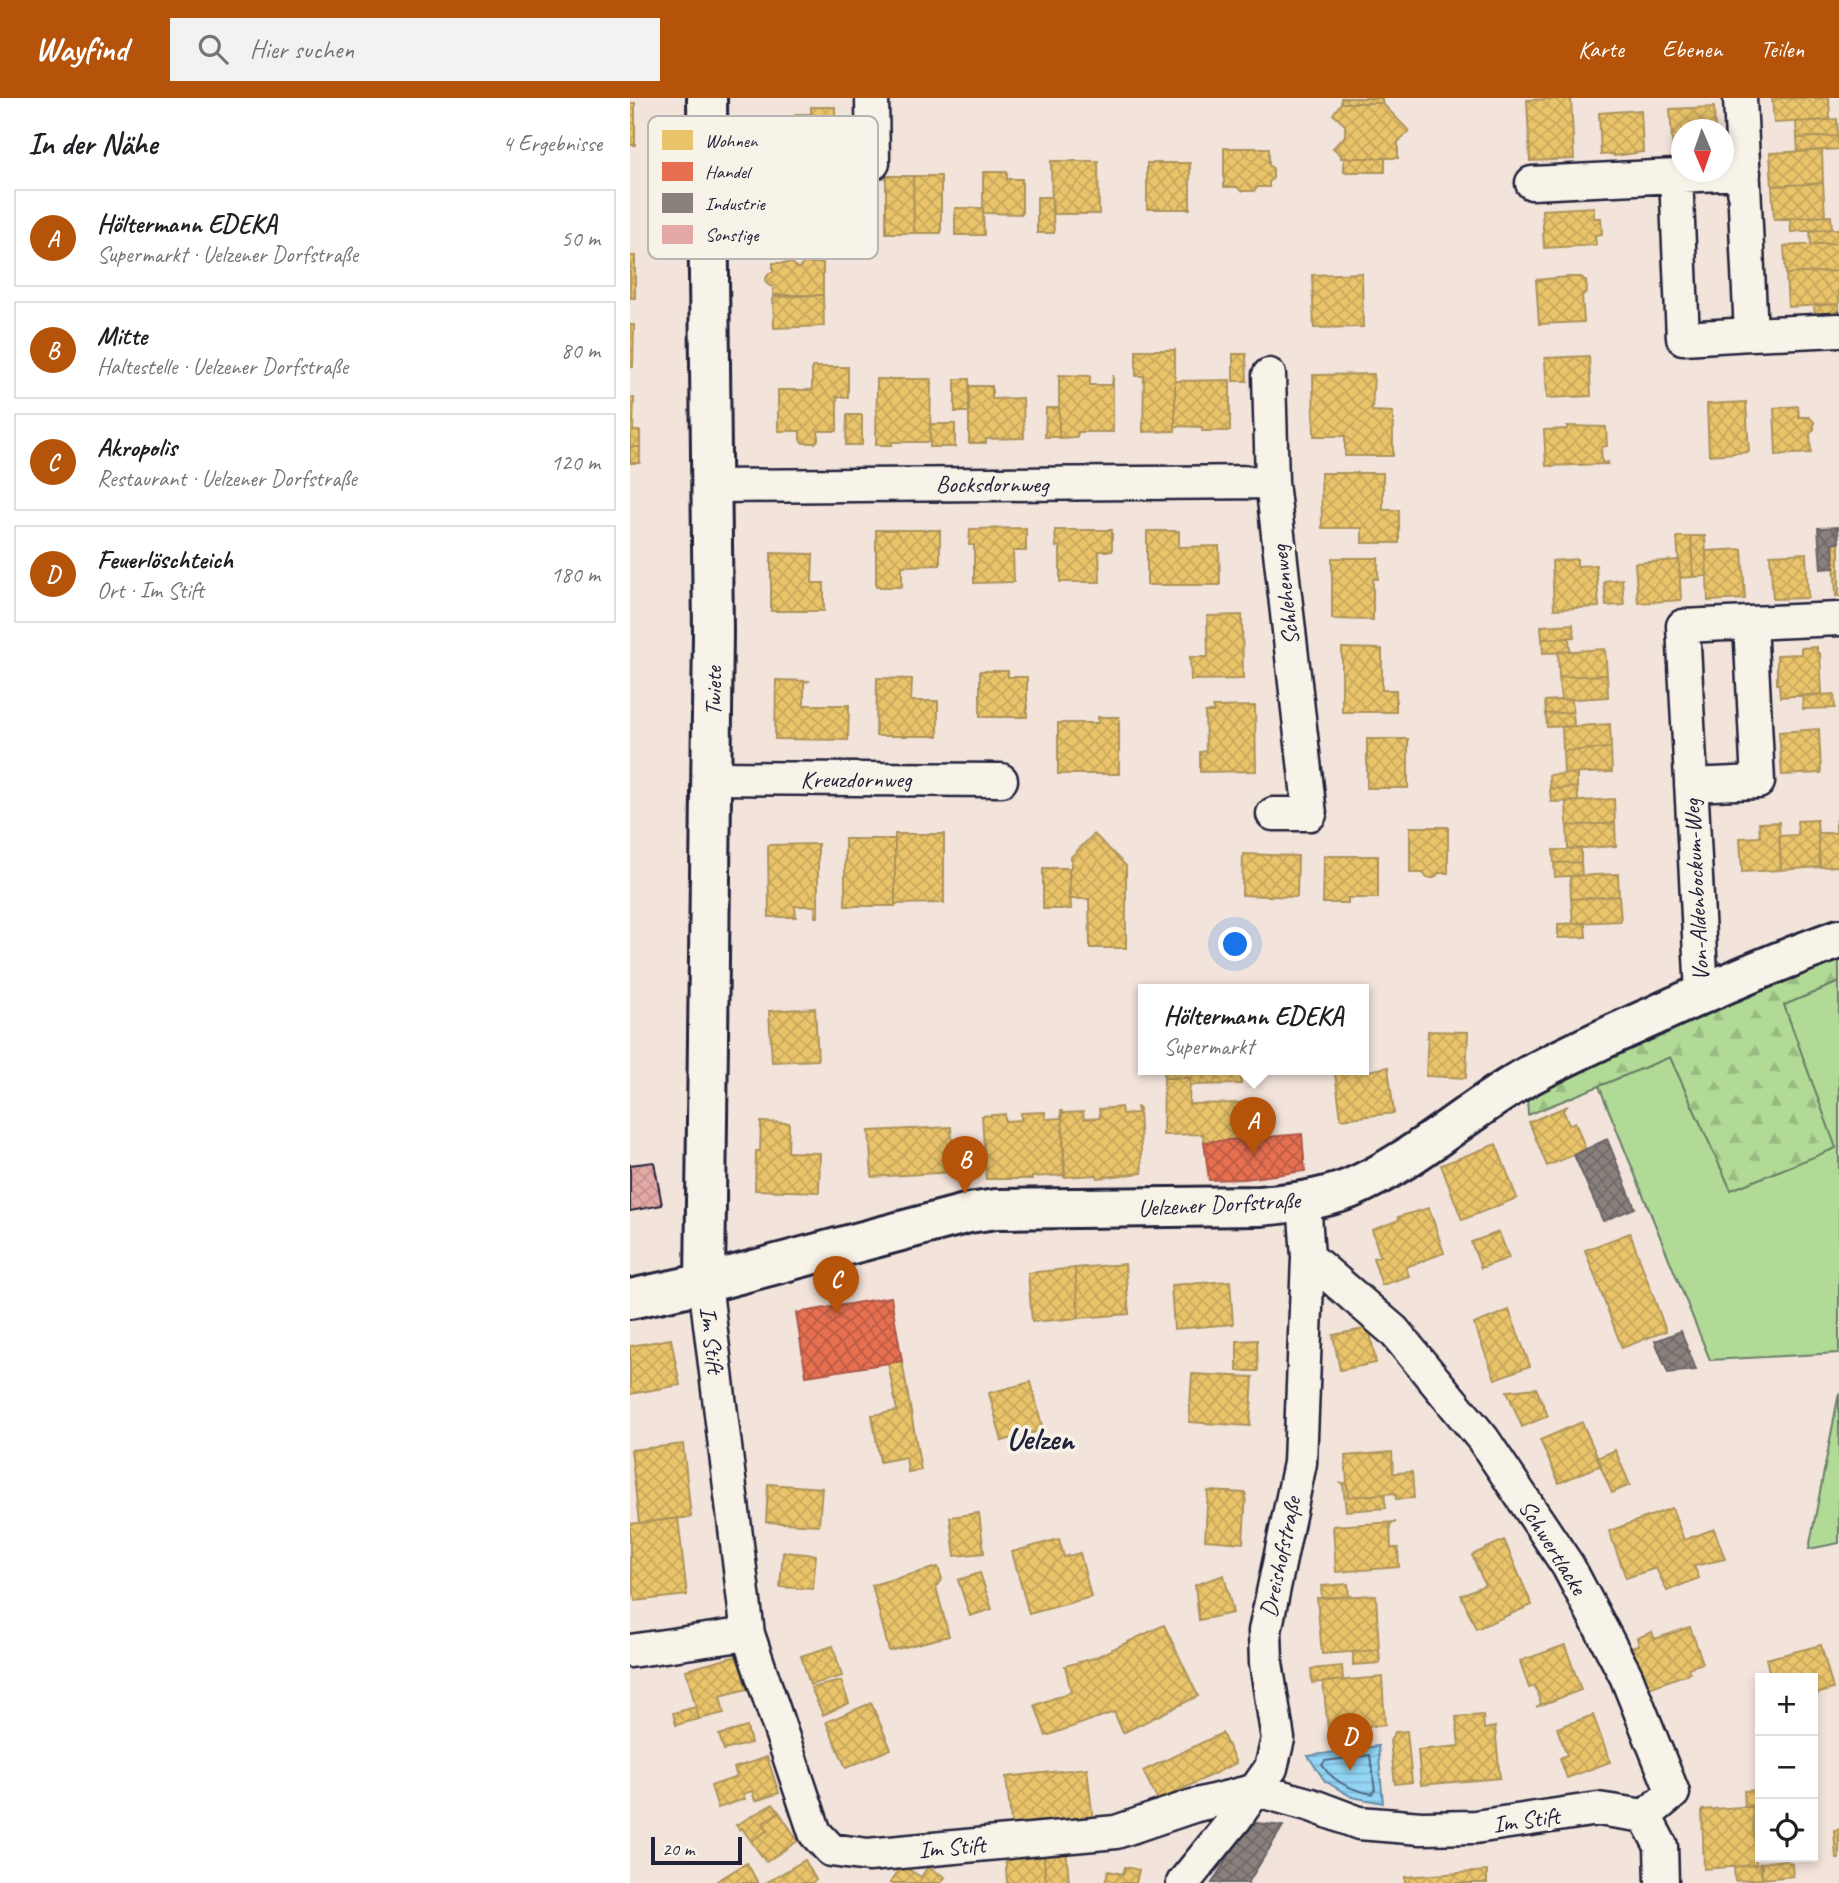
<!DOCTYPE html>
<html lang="de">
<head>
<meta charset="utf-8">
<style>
	:root { --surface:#fff; --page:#f2f2f2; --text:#202124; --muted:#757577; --line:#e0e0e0; --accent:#b45309 }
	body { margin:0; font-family:Caveat,sans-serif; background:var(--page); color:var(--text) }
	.controls { position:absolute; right:21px; bottom:21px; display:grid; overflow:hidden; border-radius:0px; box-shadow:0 4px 10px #0003 }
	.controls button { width:63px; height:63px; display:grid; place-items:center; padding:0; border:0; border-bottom:2px solid var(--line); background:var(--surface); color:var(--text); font:35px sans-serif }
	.compass { position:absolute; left:1041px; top:21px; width:63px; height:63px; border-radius:50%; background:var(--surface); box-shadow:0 4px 10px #0003; rotate:178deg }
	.scale { position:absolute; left:21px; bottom:18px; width:91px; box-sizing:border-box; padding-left:7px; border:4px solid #22223b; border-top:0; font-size:19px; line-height:24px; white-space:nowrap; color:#22223b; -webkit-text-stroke:5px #f7f3e8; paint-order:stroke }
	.you { position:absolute; left:606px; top:847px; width:24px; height:24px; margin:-18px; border:5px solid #fff; border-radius:50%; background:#1a73e8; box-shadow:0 0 0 10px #1a73e833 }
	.badge { display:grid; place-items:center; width:46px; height:46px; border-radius:50%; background:var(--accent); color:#fff; font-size:23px; font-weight:700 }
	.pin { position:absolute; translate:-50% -58px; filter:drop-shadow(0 2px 4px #0008) }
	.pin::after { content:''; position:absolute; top:37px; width:24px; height:21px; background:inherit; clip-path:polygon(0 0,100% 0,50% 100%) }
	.popup { position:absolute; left:508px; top:886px; width:231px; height:91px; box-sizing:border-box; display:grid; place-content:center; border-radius:0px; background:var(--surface); filter:drop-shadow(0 2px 5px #0005); font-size:23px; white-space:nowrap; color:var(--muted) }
	.popup b { font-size:26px; color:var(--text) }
	.popup::after { content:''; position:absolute; left:50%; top:100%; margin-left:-14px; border:14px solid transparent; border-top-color:var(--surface) }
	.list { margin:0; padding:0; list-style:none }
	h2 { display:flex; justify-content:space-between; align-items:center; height:91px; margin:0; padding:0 28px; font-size:30px }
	h2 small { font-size:23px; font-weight:400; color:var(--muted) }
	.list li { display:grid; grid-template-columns:46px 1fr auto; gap:21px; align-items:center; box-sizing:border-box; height:98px; margin:0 14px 14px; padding:0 14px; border:2px solid var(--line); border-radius:0px }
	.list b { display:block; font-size:26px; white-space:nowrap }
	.list p { margin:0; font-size:23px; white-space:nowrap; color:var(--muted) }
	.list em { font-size:23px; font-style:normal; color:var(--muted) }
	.icon { flex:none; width:38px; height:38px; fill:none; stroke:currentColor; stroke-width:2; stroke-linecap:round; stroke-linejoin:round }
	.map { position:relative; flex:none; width:1209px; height:1785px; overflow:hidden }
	header { display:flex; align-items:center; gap:42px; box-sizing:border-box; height:98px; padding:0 35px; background:var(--accent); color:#fff }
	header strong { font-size:33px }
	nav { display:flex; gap:38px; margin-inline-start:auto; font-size:24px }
	.search { width:490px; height:63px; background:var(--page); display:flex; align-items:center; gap:18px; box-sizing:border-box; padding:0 24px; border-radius:0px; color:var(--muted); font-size:26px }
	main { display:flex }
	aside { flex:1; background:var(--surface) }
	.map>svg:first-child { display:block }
	.grass { fill:#b1da96; stroke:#6a7e68; stroke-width:2 }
	.forest { fill:url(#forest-firs); stroke:#6a7e68; stroke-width:2 }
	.water { fill:url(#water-rules); stroke:#668dab; stroke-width:2 }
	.homes { fill:url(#homes-cross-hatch); stroke:#ad935c; stroke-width:2 }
	.shops { fill:url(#shops-cross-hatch); stroke:#ac584a; stroke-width:2 }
	.industry { fill:url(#industry-cross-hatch); stroke:#6b6468; stroke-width:2 }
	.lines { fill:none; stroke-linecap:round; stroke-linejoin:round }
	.shore { stroke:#4f6a85; stroke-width:2 }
	.building { fill:url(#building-cross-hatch); stroke:#22223b; stroke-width:2 }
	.street-casing { stroke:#22223b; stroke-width:37 }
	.secondary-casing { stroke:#22223b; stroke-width:44 }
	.street { stroke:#f7f3e8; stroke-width:32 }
	.secondary { stroke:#f7f3e8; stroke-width:38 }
	.labels { text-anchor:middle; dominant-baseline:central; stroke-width:7; stroke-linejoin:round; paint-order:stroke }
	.street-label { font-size:24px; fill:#22223b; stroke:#f7f3e8 }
	.district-label { font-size:32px; font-weight:bold; fill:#22223b; stroke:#f7f3e8 }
	.key { fill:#f7f3e8; stroke:#b7b4b4; stroke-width:2 }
	.key-label { font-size:19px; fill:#22223b }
</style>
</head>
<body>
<header>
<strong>Wayfind</strong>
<div class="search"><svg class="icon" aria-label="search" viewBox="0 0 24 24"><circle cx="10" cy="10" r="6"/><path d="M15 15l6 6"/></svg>Hier suchen</div>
<nav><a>Karte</a><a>Ebenen</a><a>Teilen</a></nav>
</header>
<main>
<aside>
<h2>In der Nähe<small>4 Ergebnisse</small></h2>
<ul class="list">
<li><span class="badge">A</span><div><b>Höltermann EDEKA</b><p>Supermarkt · Uelzener Dorfstraße</p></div><em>50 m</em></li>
<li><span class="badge">B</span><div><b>Mitte</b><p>Haltestelle · Uelzener Dorfstraße</p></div><em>80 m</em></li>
<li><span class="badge">C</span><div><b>Akropolis</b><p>Restaurant · Uelzener Dorfstraße</p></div><em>120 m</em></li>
<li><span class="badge">D</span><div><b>Feuerlöschteich</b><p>Ort · Im Stift</p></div><em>180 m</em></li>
</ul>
</aside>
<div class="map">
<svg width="1209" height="1785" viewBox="0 0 1209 1785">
	<defs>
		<pattern id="forest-firs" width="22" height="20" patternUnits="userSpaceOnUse" patternTransform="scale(1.75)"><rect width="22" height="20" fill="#b1da96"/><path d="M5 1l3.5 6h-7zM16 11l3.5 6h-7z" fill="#98bb82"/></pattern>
		<pattern id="water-rules" width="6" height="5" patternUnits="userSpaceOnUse" patternTransform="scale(1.75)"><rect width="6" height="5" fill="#93d5f5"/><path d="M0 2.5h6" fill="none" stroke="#7eb7d3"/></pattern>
		<pattern id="homes-cross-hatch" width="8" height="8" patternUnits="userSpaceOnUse" patternTransform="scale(1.75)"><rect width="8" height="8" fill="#e9c46a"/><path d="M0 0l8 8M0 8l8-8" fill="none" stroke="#c8a85d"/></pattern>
		<pattern id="shops-cross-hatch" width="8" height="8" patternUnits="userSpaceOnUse" patternTransform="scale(1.75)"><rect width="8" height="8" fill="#e76f51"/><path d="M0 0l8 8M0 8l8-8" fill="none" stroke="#bb5b44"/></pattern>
		<pattern id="industry-cross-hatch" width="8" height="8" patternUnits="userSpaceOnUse" patternTransform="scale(1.75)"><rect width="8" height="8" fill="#8a817c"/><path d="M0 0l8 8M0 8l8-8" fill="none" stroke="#706967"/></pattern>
		<pattern id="building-cross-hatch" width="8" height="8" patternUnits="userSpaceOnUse" patternTransform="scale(1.75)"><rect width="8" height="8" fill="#e4a9a6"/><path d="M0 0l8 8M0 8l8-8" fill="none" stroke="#c39190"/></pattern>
	</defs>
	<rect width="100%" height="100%" fill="#f3e4db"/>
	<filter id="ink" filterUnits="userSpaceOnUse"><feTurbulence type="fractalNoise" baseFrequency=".0143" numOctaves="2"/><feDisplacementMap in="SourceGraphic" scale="14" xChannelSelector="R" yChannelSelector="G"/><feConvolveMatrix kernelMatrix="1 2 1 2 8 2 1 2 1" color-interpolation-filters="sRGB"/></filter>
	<g filter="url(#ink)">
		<path class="grass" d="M1209 884V1255L1080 1262 969 988 1040 959 1101 1092 1205 1050 1154 907Z
			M1209 1295V1445L1179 1451Z"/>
		<path class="forest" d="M1209 841V884L1154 907 1206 1050 1101 1092 1040 959 898 1017 896 979Z"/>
		<path class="water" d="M748 1648 753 1705 722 1699 695 1683 678 1658Z"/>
		<path class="homes" d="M711 0H752V5H711Z
			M941 0 944 61 900 63 897 2Z
			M1142 0H1199L1200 22 1144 25Z
			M0 5H5V47H0Z
			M711 5H752L779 33 768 44V60H711V57L703 50 715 38V27L703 16Z
			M181 9H205V49L165 51V16H181Z
			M1084 9 1085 32H1052V55H1043L1040 11Z
			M1011 12 1013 54 984 58V56L971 57 969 15Z
			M1207 21 1208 38 1167 40 1166 24Z
			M1208 38 1209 51 1168 54 1167 40Z
			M142 45H165V51H171V65H142Z
			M594 50H639V67L643 71V80L639 84V89H628L624 93H611L607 89H594Z
			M1192 52 1193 85 1142 88 1140 55Z
			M714 60H755V74H714Z
			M421 63H468L469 116H422Z
			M517 65H560V111H517Z
			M174 67 173 90H142V69Z
			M353 74H377V81H392V116L353 115Z
			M256 78H283L284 135H256Z
			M283 78H311V135H284Z
			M1193 85 1195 118 1144 121 1142 88Z
			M175 97V113H182V138L143 137 140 98Z
			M407 99H422L424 135H407Z
			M964 109V120H971L972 136 965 137 966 147 914 150 912 112Z
			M325 110H353L354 137H325Z
			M1201 118 1202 131 1161 134 1160 120Z
			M1202 131H1209V145L1181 146 1180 133Z
			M1209 145V173L1156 176 1154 148Z
			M0 158H5V200H0Z
			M143 165H162L168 171 174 165H193V197H143V189L138 187 135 182 139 175 143 174Z
			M1209 173V206L1158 209 1156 176Z
			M732 175 733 229 684 230 682 177Z
			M938 179H951L956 183 957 193 952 198 954 224 909 226 906 182Z
			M193 197 194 228 144 230 143 199Z
			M1209 206V220L1185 221 1184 207Z
			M0 227H4L3 269H0Z
			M506 252H545V333L513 334 514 278H506Z
			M603 256H616L617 283H603Z
			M959 258 961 298 917 300 915 260Z
			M182 269H218V299H207V333H188V342L185 345H173L170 342V333H148V292H182Z
			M744 276 742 313 763 314V358H715V338H684L683 277Z
			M429 277 460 278V287H482L483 277V334H448L447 339 429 340Z
			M247 281H301L300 344H262V347H246Z
			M325 281H339V314H325Z
			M600 282V333H572V329L545 328V283Z
			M339 288H362V301L393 300 394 340 356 341V345H339Z
			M0 300H4L3 333H10V349H0Z
			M1116 304 1119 354 1079 357 1077 306Z
			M1168 308 1169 319H1179L1184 324V331L1180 336 1181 355 1146 357 1144 310Z
			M416 310H429V339H415Z
			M217 317H232V347H216Z
			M300 326H325V349H300Z
			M937 328 976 329 977 348 971 349 972 365 978 364V366L916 368 914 332 937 331Z
			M0 349H10V365H0Z
			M691 375H753V412H769V445H732V430H692Z
			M396 430V453H383L384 484 344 485V447H339L340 431Z
			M246 432H310V467L272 468V489H246Z
			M425 432H482V453H469L470 484H430V448L426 449Z
			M517 433H549V449L589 448 590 487H517Z
			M1061 438 1063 479 1050 480 1047 439Z
			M1061 438H1075L1077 478 1063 479Z
			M1203 445H1209V498H1206Z
			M1112 451 1115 501 1078 503 1076 453Z
			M141 455 183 456 182 485H194V513H141Z
			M1176 455 1178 500 1143 501 1140 457Z
			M702 460H748V481H743V522L702 521Z
			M947 461V468L966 467 969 509 924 511 922 463Z
			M1049 462 1051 502 1008 505 1005 465Z
			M992 481 994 507 976 508 974 483Z
			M612 517 613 581 561 582 560 559H578L577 518Z
			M943 526 944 539 912 541 911 528Z
			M939 540 940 554 913 555 912 541Z
			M1187 549V555H1190L1192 596 1150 599 1149 586H1147V557L1171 556V550Z
			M712 550 752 551V592H766V614H712Z
			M975 551 977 577 929 579 928 554Z
			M350 573H378V579H397V619H350Z
			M977 577 978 599 931 602 929 579Z
			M247 580 282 581 281 603H308V638H246Z
			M146 582 180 583 174 584V607H219L218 642 145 641Z
			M1204 596 1205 610 1173 611 1172 598Z
			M942 601 943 614 916 616 915 603Z
			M625 608 626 673 570 674V654L576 653 575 614H583V609Z
			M943 614 944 628 917 629 916 616Z
			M468 619H489V676H428V625H468Z
			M980 626 981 650 933 653 932 629Z
			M1189 631 1191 675 1152 677 1149 634Z
			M737 641H778V690H737Z
			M981 650 982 674 934 676 933 653Z
			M947 675V689L920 691 919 677Z
			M947 689 948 703 921 704 920 691Z
			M984 701 985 725 937 728 936 704Z
			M1206 721H1209V768L1190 769 1188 735H1206Z
			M1187 722 1190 769 1151 772 1149 738 1168 737 1167 723Z
			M1149 724 1151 772 1112 774 1110 740 1130 739 1129 725Z
			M985 725 986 748 938 751 937 728Z
			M780 729H818V775H809L804 780H797L793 775H780Z
			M265 736H314V805L265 806Z
			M464 736 496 768V850H460L459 801H439V770H441V759Z
			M215 741H265V808H215Z
			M188 746V819H185V808H165L166 819H139L138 747Z
			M951 750V764L924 765 923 752Z
			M613 756 668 758 667 799 612 797Z
			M694 758H748V800H718V805H693Z
			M951 764 952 777 925 779 924 765Z
			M413 770H439L441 811H413Z
			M988 776 989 798 941 801 940 778Z
			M989 798 991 823 943 825 941 801Z
			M955 825 956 839 928 840V826Z
			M185 910 188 962 142 964 139 913Z
			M798 933 838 934 836 980 796 978Z
			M758 969 764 1015 711 1021 705 975 738 971V973Z
			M534 971H611V986L560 987V980H534Z
			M534 980H560L559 1006 611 1005V1017L620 1016V1042L574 1044 573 1036 533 1037Z
			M938 1008 933 1012 939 1027 945 1024 956 1052 917 1068 899 1024Z
			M491 1009 492 1016 508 1015 507 1009H509L512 1075 467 1080V1077L434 1079 432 1013 433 1015 453 1014 454 1021 470 1020 469 1011Z
			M431 1013H432L435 1077 402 1079V1081H356L352 1018 375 1016V1023L391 1022V1015L415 1014V1021L431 1020Z
			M131 1024 159 1025 158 1054 190 1055 189 1094 125 1092 126 1053H130Z
			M321 1029 324 1074 242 1079 239 1033Z
			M866 1046 887 1100 832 1122 811 1067Z
			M799 1110 814 1155 776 1169 779 1178 752 1187 743 1160 750 1158 742 1132 769 1122 768 1119Z
			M869 1134 879 1160 851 1170 841 1144Z
			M1000 1135 1036 1233 992 1250 955 1152Z
			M495 1166 499 1216 449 1220 445 1170Z
			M445 1170 449 1220 402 1224 398 1175Z
			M600 1183 603 1226 544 1231 541 1187Z
			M879 1212 900 1268 865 1281 844 1226Z
			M739 1230 746 1265 710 1272 703 1237Z
			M41 1241 50 1287 0 1296V1248Z
			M627 1242 628 1273H607V1243Z
			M272 1263 291 1372 278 1374 276 1359 250 1364 242 1317 267 1313 258 1265Z
			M562 1276 623 1279 620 1328 559 1324Z
			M401 1284 413 1332 372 1343 359 1295Z
			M906 1290 918 1318 892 1329 877 1293Z
			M952 1324 971 1367 929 1385 910 1342Z
			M53 1346 61 1419 9 1425 1 1352Z
			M985 1352 1000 1387 982 1395 967 1360Z
			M762 1354 763 1375 782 1374 784 1400 766 1401 765 1395 718 1399 715 1358Z
			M711 1385H717L718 1399 754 1396 756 1410 716 1413 713 1387Z
			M138 1386 192 1390 189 1427 136 1424Z
			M578 1393 616 1395 613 1445 575 1442Z
			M1042 1410 1054 1442 1084 1431 1095 1461 1064 1468 1069 1480 1037 1493 1026 1470 996 1480 979 1433Z
			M349 1415 354 1455 325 1458 320 1419Z
			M48 1420 57 1497 5 1503 0 1462V1426Z
			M766 1424 760 1426 761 1450H768L769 1469 706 1474 703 1428Z
			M429 1441 434 1459 450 1455 461 1499 399 1516 382 1454Z
			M874 1442 902 1507 846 1531 831 1497 855 1487 842 1457Z
			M153 1454 186 1457 183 1491 150 1489Z
			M308 1469 312 1481 306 1489 319 1538 259 1553 242 1487Z
			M350 1475 362 1511 340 1518 328 1482Z
			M594 1477 603 1515 569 1522 565 1487Z
			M718 1486 719 1499 692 1500 691 1488Z
			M746 1497 749 1552 692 1556 687 1500Z
			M534 1527 568 1598 493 1635 484 1614 416 1638 405 1607 441 1594 435 1568 464 1560Z
			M1060 1529 1073 1565 1058 1570 1060 1575 1011 1593 996 1552 1009 1547 1007 1540 1022 1534 1025 1541Z
			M935 1547 951 1592 906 1609 911 1606 905 1588 899 1590 890 1563Z
			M1191 1547 1203 1591 1183 1597V1580H1141L1136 1561Z
			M203 1548 212 1578 180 1587 171 1558Z
			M749 1552 750 1565 723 1567V1554Z
			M107 1558 117 1591 90 1598 94 1615 69 1621 56 1572Z
			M712 1568 713 1582 682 1585 681 1571Z
			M752 1579 755 1627 698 1632 693 1584Z
			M211 1583 219 1605 193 1617 181 1590Z
			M241 1605 261 1651 216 1670 196 1624Z
			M66 1609 69 1621 46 1627 43 1615Z
			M853 1617 854 1631 865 1629 870 1680 791 1687 788 1652 829 1648 826 1619Z
			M963 1617 980 1664 937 1680 930 1660 937 1657 927 1630Z
			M117 1629 121 1645 94 1652 89 1637Z
			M777 1633 782 1684 765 1686 760 1643 765 1634Z
			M592 1635 606 1665 528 1703 513 1673Z
			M137 1659 149 1695 125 1703 122 1693 113 1696 115 1701 88 1710 81 1688 107 1679 104 1670Z
			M457 1670 463 1722 382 1731 376 1679Z
			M1130 1692V1708L1115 1709 1114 1693Z
			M143 1706 149 1714 133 1725 138 1732 121 1743 112 1730 110 1732 106 1727Z
			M1122 1708 1126 1767 1074 1771 1072 1712Z
			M149 1714 168 1743 136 1764 121 1743 138 1732 133 1725Z
			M1209 1731V1761H1206L1204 1732Z
			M436 1749 439 1785H416L413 1751Z
			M413 1751 416 1785H377L375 1754Z
			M175 1762 186 1782 181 1785H136Z
			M1155 1762 1162 1766 1163 1778 1132 1781 1130 1765Z
			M117 1765 128 1785H87V1783Z
			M1132 1766V1781L1105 1783 1104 1769Z
			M271 1767 291 1779 298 1769 315 1779 311 1785H260Z
			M495 1769 509 1772 506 1785H475L478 1773 493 1776Z
			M857 1773V1785H775V1779Z"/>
		<path class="shops" d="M672 1036 675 1073 615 1081 579 1082 574 1044Z
			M261 1199 272 1263 176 1278 166 1215Z"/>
		<path class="industry" d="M1208 429 1209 445H1203L1204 470 1191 471 1188 430Z
			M977 1041 1005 1110 973 1123 944 1057Z
			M1051 1233 1066 1272 1038 1275 1025 1243Z
			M619 1724 653 1728 618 1785H582Z"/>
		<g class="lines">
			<path class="shore" d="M740 1657 745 1692 742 1696C722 1692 703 1684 692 1667L695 1663Z"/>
		</g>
		<path class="building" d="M24 1064 32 1107 0 1113V1067Z"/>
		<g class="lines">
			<defs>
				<path id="street" d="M242 0 243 65
					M1110 0 1121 236 1209 232
					M1046 78 1114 75
					M902 85 1046 78 1053 240 1121 236
					M639 277 642 384 680 716H643
					M83 388 642 384
					M82 680 371 682
					M1061 687 1128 684 1120 525
					M1072 896 1053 528 1209 521
					M678 1159 764 1233 853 1341 938 1468 996 1578 1043 1695 1015 1718
					M75 1185 118 1536 185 1735 201 1752 238 1757 486 1734 563 1708 627 1692 681 1707 729 1725 791 1730 845 1729 968 1711 1015 1718
					M0 1553 118 1536
					M1015 1718 1031 1748 1032 1785
					M553 1785 605 1721 641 1670 648 1641 636 1565 635 1533 670 1365 678 1159 674 1103"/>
				<path id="secondary" d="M75 1185 83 534 77 0
					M0 1201 75 1185 339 1115 366 1111 630 1108C660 1105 691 1102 719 1091 784 1064 837 1012 898 978 940 955 984 936 1028 916 1087 889 1147 863 1209 841"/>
			</defs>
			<use href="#street" class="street-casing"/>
			<use href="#secondary" class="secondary-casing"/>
			<use href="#street" class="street"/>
			<use href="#secondary" class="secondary"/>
		</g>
	</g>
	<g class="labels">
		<g class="street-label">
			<text x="362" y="386">Bocksdornweg</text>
			<text transform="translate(655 497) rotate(-97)">Schlehenweg</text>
			<text transform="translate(83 593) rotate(-90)">Twiete</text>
			<text x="226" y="681">Kreuzdornweg</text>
			<text transform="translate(1066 792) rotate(-93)">Von-Aldenbockum-Weg</text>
			<text transform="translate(589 1106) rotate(-3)">Uelzener Dorfstraße</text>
			<text transform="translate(82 1242) rotate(83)">Im Stift</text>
			<text transform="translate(923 1449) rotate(58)">Schwertlacke</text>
			<text transform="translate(650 1459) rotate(-78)">Dreishofstraße</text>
			<text transform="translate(896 1722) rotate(-8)">Im Stift</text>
			<text transform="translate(322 1749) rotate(-5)">Im Stift</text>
		</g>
		<g class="district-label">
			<text x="410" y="1340">Uelzen</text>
		</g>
	</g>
	<rect x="18" y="18" width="230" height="143" rx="10" class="key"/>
	<rect x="32" y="32" width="31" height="20" fill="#e9c46a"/>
	<rect x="32" y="64" width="31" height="19" fill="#e76f51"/>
	<rect x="32" y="95" width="31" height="20" fill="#8a817c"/>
	<rect x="32" y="127" width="31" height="19" fill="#e4a9a6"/>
	<g class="key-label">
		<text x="75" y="49">Wohnen</text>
		<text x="75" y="80">Handel</text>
		<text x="75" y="112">Industrie</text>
		<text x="75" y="143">Sonstige</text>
	</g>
</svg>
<div class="controls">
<button>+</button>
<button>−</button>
<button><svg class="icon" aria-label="locate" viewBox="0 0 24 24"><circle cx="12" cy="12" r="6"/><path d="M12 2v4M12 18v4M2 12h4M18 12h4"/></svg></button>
</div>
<svg class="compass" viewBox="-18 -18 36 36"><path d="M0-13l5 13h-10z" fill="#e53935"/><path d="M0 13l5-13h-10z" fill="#757577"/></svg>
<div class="scale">20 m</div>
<div class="you"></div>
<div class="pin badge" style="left:623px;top:1057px">A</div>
<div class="popup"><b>Höltermann EDEKA</b>Supermarkt</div>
<div class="pin badge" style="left:335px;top:1096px">B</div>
<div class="pin badge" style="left:206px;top:1216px">C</div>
<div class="pin badge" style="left:720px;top:1673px">D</div>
</div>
</main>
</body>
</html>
